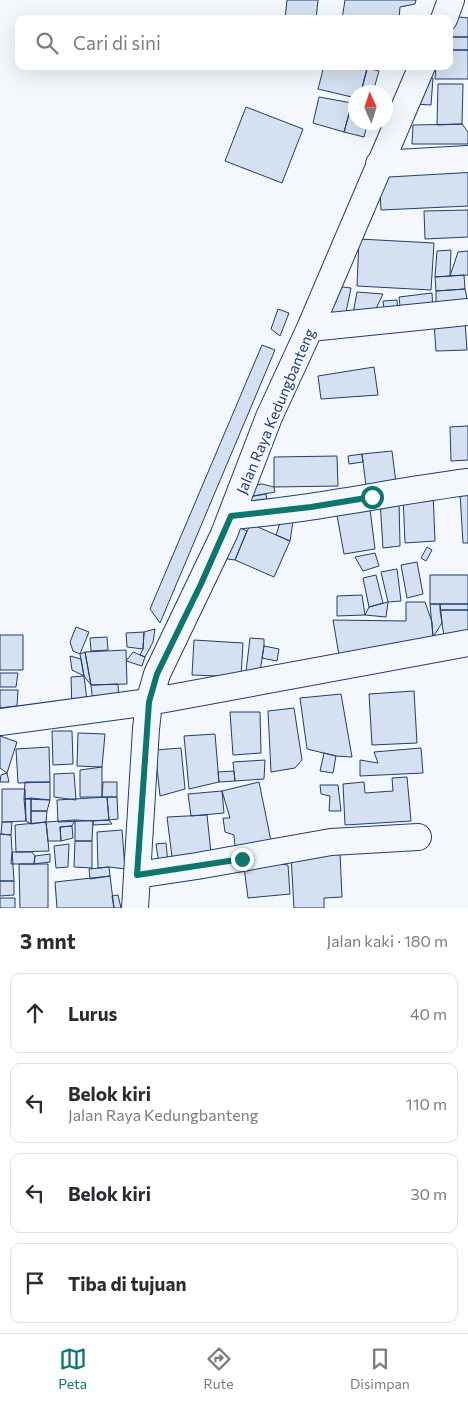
<!DOCTYPE html>
<html lang="id">
<head>
<meta charset="utf-8">
<style>
	:root { --surface:#fff; --page:#f7f7f7; --text:#2b2b33; --muted:#7c7c81; --line:#e1e1e2; --accent:#0f766e }
	body { margin:0; font-family:Commissioner,sans-serif; background:var(--page); color:var(--text) }
	.compass { position:absolute; left:348px; top:85px; width:45px; height:45px; border-radius:50%; background:var(--surface); box-shadow:0 5px 20px #0002; rotate:357deg }
	.stop { position:absolute; width:15px; height:15px; margin:-11px; border:4px solid #0f766e; border-radius:50%; background:#fff }
	.stop.end { background:#0f766e; border-color:#fff; box-shadow:0 1px 5px #0008 }
	.list { margin:0; padding:0; list-style:none }
	h2 { display:flex; justify-content:space-between; align-items:center; height:65px; margin:0; padding:0 20px; font-size:21px }
	h2 small { font-size:16px; font-weight:400; color:var(--muted) }
	.list li { display:grid; grid-template-columns:32px 1fr auto; gap:15px; align-items:center; box-sizing:border-box; height:80px; margin:0 10px 10px; padding:0 10px; border:1px solid var(--line); border-radius:10px }
	.list b { display:block; font-size:19px; white-space:nowrap }
	.list p { margin:0; font-size:16px; white-space:nowrap; color:var(--muted) }
	.list em { font-size:16px; font-style:normal; color:var(--muted) }
	.icon { flex:none; width:28px; height:28px; fill:none; stroke:currentColor; stroke-width:2; stroke-linecap:round; stroke-linejoin:round }
	.map { position:relative; flex:none; width:468px; height:908px; overflow:hidden }
	.search { position:absolute; background:var(--surface); box-shadow:0 5px 20px #0002; left:15px; right:15px; top:15px; height:55px; display:flex; align-items:center; gap:12px; box-sizing:border-box; padding:0 18px; border-radius:10px; color:var(--muted); font-size:19px }
	.sheet { height:425px; background:var(--surface) }
	nav { display:flex; justify-content:space-around; align-items:center; box-sizing:border-box; height:70px; border-top:1px solid var(--line); background:var(--surface); font-size:14px; color:var(--muted) }
	nav a { display:grid; justify-items:center; gap:2px }
	nav .on { color:var(--accent) }
	.map>svg:first-child { display:block }
	.building { fill:#d5e0f0; stroke:#1d3f73 }
	.lines { fill:none; stroke-linecap:round; stroke-linejoin:round }
	.minor-casing { stroke:#1d3f73; stroke-width:28 }
	.minor { stroke:#f4f7fb; stroke-width:26 }
	.route { stroke:#0f766e; stroke-width:6 }
	.labels { text-anchor:middle; dominant-baseline:central; stroke-width:4; stroke-linejoin:round; paint-order:stroke }
	.street-label { font-size:15px; fill:#1d3f73; stroke:#f4f7fb }
</style>
</head>
<body>
<div class="map">
<svg width="468" height="908" viewBox="0 0 468 908">
	<rect width="100%" height="100%" fill="#f4f7fb"/>
	<path class="building" d="M287 0H318L316 19H285Z
		M345 0H416L415 4 400 7 399 19H342Z
		M451 16 468 18V37H450Z
		M450 37H468V50H450Z
		M449 50H468V79H435L436 66H449Z
		M324 66H368L361 92H356V98L318 89Z
		M367 68 379 71 373 92H361Z
		M417 77 433 78 431 105 415 104Z
		M438 84H463L462 124 437 125Z
		M319 97 352 103 344 132 313 123Z
		M352 103 356 104V122H368L364 137 344 132Z
		M246 107 303 129 282 183 225 161Z
		M462 124 468 132V144H412L413 125Z
		M468 168V206L381 210 379 172Z
		M468 210V237L425 239 424 211Z
		M359 239 434 243 431 290 357 286Z
		M451 250 450 276 435 277 437 251Z
		M468 251V275L450 276 458 252Z
		M464 275 465 289 436 291 435 277Z
		M335 286 351 288 344 322 321 320Z
		M465 289 468 303 436 306V291Z
		M357 292 383 294 373 315 353 314Z
		M432 293 433 312 401 315 399 297Z
		M397 300 398 314 385 317 383 301Z
		M278 309 289 313 280 336 271 329Z
		M465 322 467 350 436 351 434 323Z
		M262 345 275 350 160 623 150 609Z
		M374 367 378 395 321 399 318 376Z
		M468 426V460L451 461 450 427Z
		M392 451 396 483 366 486 362 454Z
		M362 454 363 462 349 464 348 456Z
		M337 456 338 486 274 487V457Z
		M262 484 274 487 275 492 248 497 247 487Z
		M433 493 435 541 405 543 403 494Z
		M460 493H468V543H463Z
		M266 494 268 507 250 510 248 497Z
		M380 500H399L400 546 383 548Z
		M370 509 375 549 344 554 336 510Z
		M294 515 290 541 276 535 282 517Z
		M251 524 290 541 274 577 235 560 247 531Z
		M234 525 247 531 235 560 221 558Z
		M427 547 432 550 426 561 421 558Z
		M375 553 379 566 363 571 355 557Z
		M417 562 423 594 407 598 401 565Z
		M397 569 401 601 388 602 381 572Z
		M376 575 383 603 369 607 363 578Z
		M430 575H468V604H430Z
		M362 595 365 615 337 616V596Z
		M388 602 386 617 365 615 369 607Z
		M406 602H425L432 622 433 637 339 655 333 620 406 621Z
		M430 604H440L442 623 433 637Z
		M440 604H468V610H440Z
		M440 610H468V631L444 636Z
		M76 627 89 632 80 654 73 651 70 642Z
		M155 629 153 642 145 657 140 655 143 649 144 632Z
		M144 632 143 649 127 647 126 633Z
		M0 635H23V670H0Z
		M107 637 108 650 91 651 90 638Z
		M250 638 264 639V646L259 678 245 680Z
		M194 640 243 643 241 677 192 675Z
		M264 646 279 649 277 661 262 658Z
		M126 650 127 684 91 685 85 652Z
		M85 652 91 685 84 676 80 654Z
		M133 652 145 657 142 666 126 661Z
		M70 656 81 659 84 676 72 670Z
		M0 673H18L16 687H0Z
		M84 676 88 708 72 710 71 677Z
		M118 684 119 703 93 704 91 685Z
		M0 690H18L17 706 0 708Z
		M414 691 417 743 372 745 369 694Z
		M341 694 352 757 336 756 307 749 300 698Z
		M294 708 302 760 295 768 271 772 268 711Z
		M230 712H260L261 753 233 755Z
		M52 731H72L73 764 53 765Z
		M78 733 105 734 102 767 77 766Z
		M215 734 219 782 189 789 184 736Z
		M0 736 17 742 7 773 0 768Z
		M49 747 50 782 18 783 16 749Z
		M181 748 185 789 160 796 155 750Z
		M421 748 423 773 360 776V760L378 763 374 752Z
		M324 753 336 756 333 773 320 771Z
		M265 760 264 779 235 781 233 762Z
		M102 767V797H80V770Z
		M234 771 235 781 219 782 218 772Z
		M7 773 9 782H0L1 775Z
		M74 773 76 800 54 797V774Z
		M407 777 411 821 345 825 343 784 364 782 365 793 393 791 392 778Z
		M25 782H50V800L24 799Z
		M103 782H117V797H102Z
		M259 782 271 841 235 848 234 835 225 832 223 818H230L222 791Z
		M320 785H338L341 811H329L330 796 321 794Z
		M2 789H25L26 821 2 822Z
		M222 791 224 813 191 816 188 794Z
		M107 797 109 820 58 822 57 800Z
		M107 797H117L118 819 109 820Z
		M31 798 50 800 47 811H31Z
		M31 798V824L26 821 24 799Z
		M31 811H47L46 822 31 824Z
		M207 815 211 853 172 857 167 817Z
		M75 820 93 821 92 841H75Z
		M75 820 72 826 60 827 61 841H48L46 822Z
		M109 820 112 824 93 825V821Z
		M2 822H12L11 835 1 834Z
		M46 822 49 851 16 852 15 825Z
		M72 826 73 838 61 841 60 827Z
		M122 830 125 869 109 867 98 868 97 832Z
		M0 834 11 835 14 881H0Z
		M75 841H92V868L74 867Z
		M166 843 168 863 159 865 156 844Z
		M69 844 68 867 56 868 54 846Z
		M12 852H32L35 856 34 864H11Z
		M340 853 342 897 324 898V908H294L291 856Z
		M50 854V862L34 864 35 856Z
		M19 864H48V908H20Z
		M280 864 288 865 290 894 248 898 244 867Z
		M109 867 110 876 90 879 89 869Z
		M110 876 114 908H57L55 882Z
		M0 881H14V895L0 896Z
		M118 895 121 908H114L112 896Z
		M0 898H15V908H0Z"/>
	<g class="lines">
		<defs>
			<path id="minor" d="M444 19 451 0
				M379 164 468 159
				M310 328 468 312
				M231 516C311 510 389 492 468 482
				M0 722 149 702 468 643
				M137 875 197 866 331 842 418 837
				M135 908 146 729 149 702 157 674 224 534 269 417 310 328 422 66"/>
		</defs>
		<use href="#minor" class="minor-casing"/>
		<use href="#minor" class="minor"/>
	</g>
	<g class="lines">
		<path class="route" d="M242 859 137 875 149 702 157 674 201 584 231 516 311 507 372 497"/>
	</g>
	<g class="labels">
		<g class="street-label">
			<text transform="translate(275 411) rotate(-67)">Jalan Raya Kedungbanteng</text>
		</g>
	</g>
</svg>
<svg class="compass" viewBox="-18 -18 36 36"><path d="M0-13l5 13h-10z" fill="#e53935"/><path d="M0 13l5-13h-10z" fill="#7c7c81"/></svg>
<div class="stop" style="left:372px;top:497px"></div>
<div class="stop end" style="left:242px;top:859px"></div>
<div class="search"><svg class="icon" aria-label="search" viewBox="0 0 24 24"><circle cx="10" cy="10" r="6"/><path d="M15 15l6 6"/></svg>Cari di sini</div>
</div>
<section class="sheet">
<h2>3 mnt<small>Jalan kaki · 180 m</small></h2>
<ul class="list">
<li><svg class="icon" aria-label="ahead" viewBox="0 0 24 24"><path d="M12 20V5M6 11l6-6 6 6"/></svg><div><b>Lurus</b></div><em>40 m</em></li>
<li><svg class="icon" aria-label="left" viewBox="0 0 24 24"><path d="M17 20v-9H6M10 6l-5 5 5 5"/></svg><div><b>Belok kiri</b><p>Jalan Raya Kedungbanteng</p></div><em>110 m</em></li>
<li><svg class="icon" aria-label="left" viewBox="0 0 24 24"><path d="M17 20v-9H6M10 6l-5 5 5 5"/></svg><div><b>Belok kiri</b></div><em>30 m</em></li>
<li><svg class="icon" aria-label="arrive" viewBox="0 0 24 24"><path d="M6 21V4h12l-3 4 3 4H6"/></svg><div><b>Tiba di tujuan</b></div></li>
</ul>
</section>
<nav>
<a class="on"><svg class="icon" aria-label="map" viewBox="0 0 24 24"><path d="M3 6l6-2 6 2 6-2v14l-6 2-6-2-6 2zM9 4v14M15 6v14"/></svg>Peta</a>
<a><svg class="icon" aria-label="directions" viewBox="0 0 24 24"><path d="M12 3l9 9-9 9-9-9zM9 14v-3h6M13 9l2 2-2 2"/></svg>Rute</a>
<a><svg class="icon" aria-label="saved" viewBox="0 0 24 24"><path d="M7 4h10v16l-5-4-5 4z"/></svg>Disimpan</a>
</nav>
</body>
</html>
